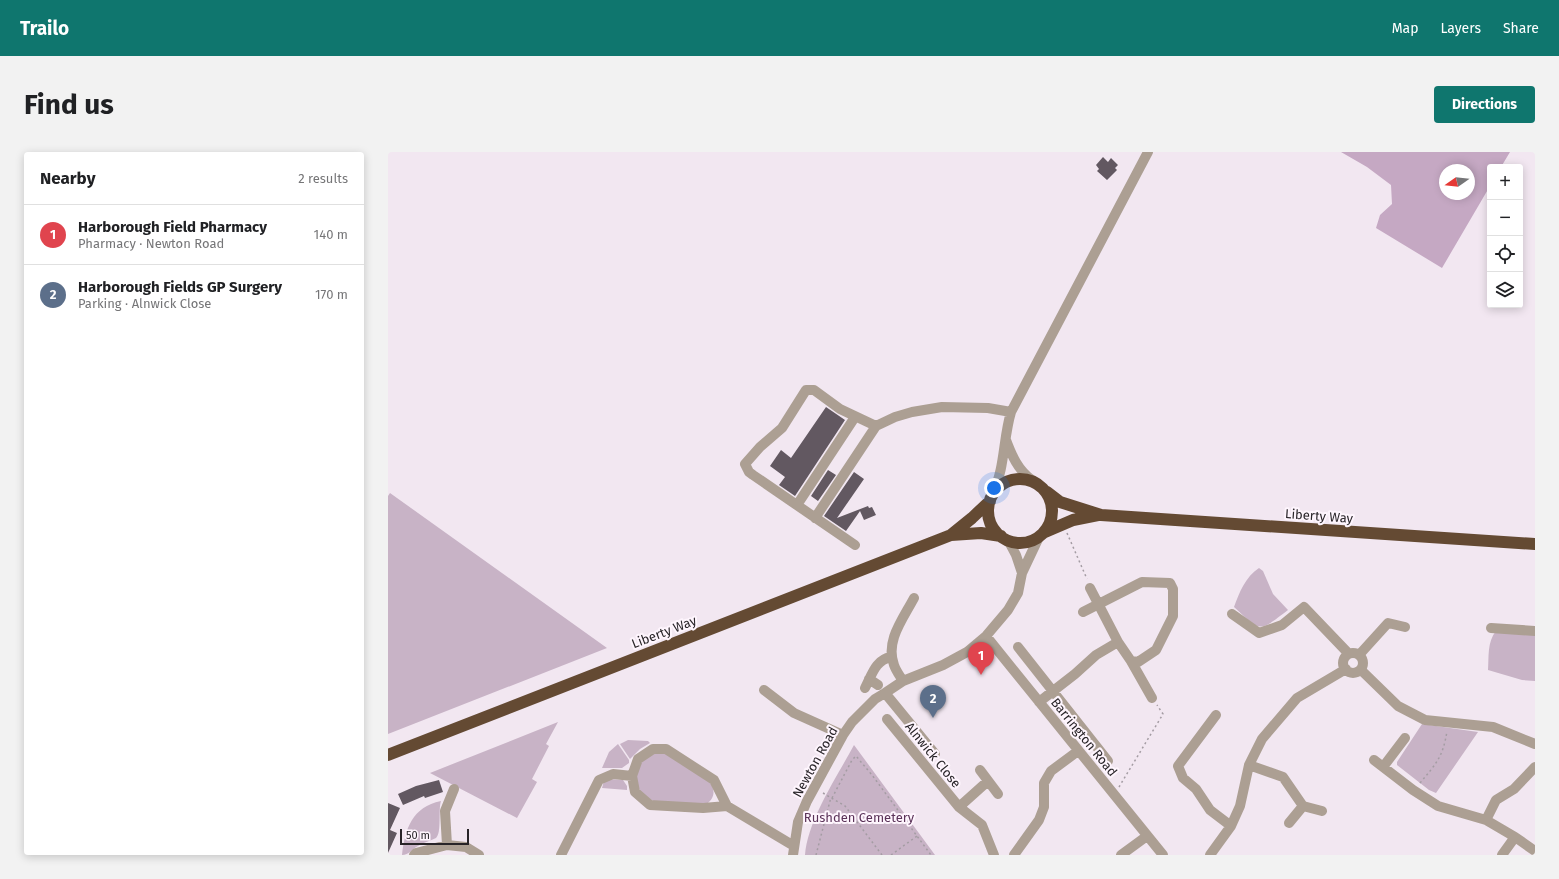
<!DOCTYPE html>
<html lang="en">
<head>
<meta charset="utf-8">
<style>
	:root { --surface:#fff; --page:#f2f2f2; --text:#202124; --muted:#757577; --line:#e0e0e0; --accent:#0f766e }
	body { margin:0; font-family:"Fira Sans",sans-serif; background:var(--page); color:var(--text) }
	.controls { position:absolute; right:12px; top:12px; display:grid; overflow:hidden; border-radius:4px; box-shadow:0 2px 10px #0003 }
	.controls button { width:36px; height:36px; display:grid; place-items:center; padding:0; border:0; border-bottom:1px solid var(--line); background:var(--surface); color:var(--text); font:20px sans-serif }
	.compass { position:absolute; left:1051px; top:12px; width:36px; height:36px; border-radius:50%; background:var(--surface); box-shadow:0 2px 10px #0003; rotate:256deg }
	.scale { position:absolute; left:12px; bottom:10px; width:69px; box-sizing:border-box; padding-left:4px; border:2px solid #282428; border-top:0; font-size:11px; line-height:14px; white-space:nowrap; color:#282428; -webkit-text-stroke:3px #fef5fd; paint-order:stroke }
	.you { position:absolute; left:606px; top:336px; width:14px; height:14px; margin:-10px; border:3px solid #fff; border-radius:50%; background:#1a73e8; box-shadow:0 0 0 6px #1a73e833 }
	.badge { display:grid; place-items:center; width:26px; height:26px; border-radius:50%; background:var(--accent); color:#fff; font-size:13px; font-weight:700 }
	.pin { position:absolute; translate:-50% -33px; filter:drop-shadow(0 1px 2px #0008) }
	.pin::after { content:''; position:absolute; top:21px; width:14px; height:12px; background:inherit; clip-path:polygon(0 0,100% 0,50% 100%) }
	.list { margin:0; padding:0; list-style:none }
	h2 { display:flex; justify-content:space-between; align-items:center; height:52px; margin:0; padding:0 16px; font-size:17px }
	h2 small { font-size:13px; font-weight:400; color:var(--muted) }
	.list li { display:grid; grid-template-columns:26px 1fr auto; gap:12px; align-items:center; box-sizing:border-box; height:60px; padding:0 16px; border-top:1px solid var(--line) }
	.list b { display:block; font-size:15px; white-space:nowrap }
	.list p { margin:0; font-size:13px; white-space:nowrap; color:var(--muted) }
	.list em { font-size:13px; font-style:normal; color:var(--muted) }
	.icon { flex:none; width:22px; height:22px; fill:none; stroke:currentColor; stroke-width:2; stroke-linecap:round; stroke-linejoin:round }
	.map { position:relative; flex:none; width:1147px; height:703px; overflow:hidden; border-radius:4px }
	header { display:flex; align-items:center; gap:24px; box-sizing:border-box; height:56px; padding:0 20px; background:var(--accent); color:#fff }
	header strong { font-size:19px }
	nav { display:flex; gap:22px; margin-inline-start:auto; font-size:14px }
	.intro { display:flex; align-items:center; justify-content:space-between; box-sizing:border-box; height:96px; padding:0 24px }
	h1 { margin:0; font-size:28px }
	.button { padding:10px 18px; border-radius:4px; background:var(--accent); color:#fff; font-size:14px; font-weight:700 }
	main { display:flex; gap:24px; padding:0 24px }
	aside { flex:1; background:var(--surface); border-radius:4px; box-shadow:0 2px 10px #0003 }
	.map>svg:first-child { display:block }
	.green { fill:#c8b3c6 }
	.forest { fill:#c5a8c3; fill-rule:evenodd }
	.building { fill:#625861 }
	.lines { fill:none; stroke-linecap:round; stroke-linejoin:round }
	.path { stroke:#a49ca3; stroke-width:1.5; stroke-dasharray:2 3; stroke-linecap:butt }
	.minor { stroke:#ac9f93; stroke-width:10 }
	.highway { stroke:#644a33; stroke-width:12 }
	.labels { text-anchor:middle; dominant-baseline:central; stroke-width:4; stroke-linejoin:round; paint-order:stroke }
	.street-label { font-size:13px; fill:#282428; stroke:#fef5fd }
	.park-label { font-size:13px; fill:#5a3258; stroke:#fef5fd }
</style>
</head>
<body>
<header>
<strong>Trailo</strong>
<nav><a>Map</a><a>Layers</a><a>Share</a></nav>
</header>
<div class="intro"><h1>Find us</h1><a class="button">Directions</a></div>
<main>
<aside>
<h2>Nearby<small>2 results</small></h2>
<ul class="list">
<li><span class="badge" style="background:#e0444e">1</span><div><b>Harborough Field Pharmacy</b><p>Pharmacy · Newton Road</p></div><em>140 m</em></li>
<li><span class="badge" style="background:#5c6f8a">2</span><div><b>Harborough Fields GP Surgery</b><p>Parking · Alnwick Close</p></div><em>170 m</em></li>
</ul>
</aside>
<div class="map">
<svg width="1147" height="703" viewBox="0 0 1147 703">
	<rect width="100%" height="100%" fill="#f2e7f1"/>
	<path class="green" d="M2 341 219 496 0 582V344Z
		M871 416 875 419 885 442 900 458C870 481 873 480 846 455 851 441 858 424 871 416Z
		M1108 479 1147 481V529L1134 528 1100 518C1101 505 1099 490 1108 479Z
		M170 570 158 592 161 594 144 627 149 630 129 666 42 621Z
		M1034 572 1090 580 1048 641 1041 638 1009 613V610Z
		M240 588 260 589 262 591 252 597 242 607 232 592Z
		M230 592 241 608V611L234 616H214L221 600Z
		M466 593 547 703H417C420 667 449 625 466 593Z
		M274 599C283 605 317 623 321 629 328 638 327 647 317 653L269 651 254 643 248 630 247 624 255 606Z
		M220 627 235 628 239 634V638L214 636 216 629Z
		M53 649C50 658 54 681 48 686 42 689 36 690 30 694 24 697 21 703 14 703 17 677 24 655 53 649Z"/>
	<path class="forest" d="M953 0H1122L1113 15H1102V34L1054 116 988 76 992 63 1004 52 1003 33 979 15ZM1057 18H1081V42H1057Z"/>
	<path class="building" d="M715 5 720 10 723 6 730 13 727 16 729 18 719 28 709 19 711 17 708 13Z
		M438 255 457 268 407 344 391 333 397 325 382 314 393 298 403 306Z
		M440 318 448 323 430 349 423 344Z
		M466 320 476 327 449 366 480 354 481 356 484 355 488 363 476 368 472 359 458 379 436 364Z
		M51 628 55 640 37 646 36 644 15 653 10 642 28 634Z
		M0 651 12 656 2 678 9 681 0 701Z"/>
	<g class="lines">
		<path class="path" d="M679 381 699 427
			M1032 631C1048 612 1055 605 1059 579
			M731 635 775 562 769 553
			M435 641 457 654 494 703
			M444 646 464 608 468 604 484 623 543 703
			M428 703 443 645
			M503 703 529 684"/>
		<path class="minor" d="M618 288C624 304 630 318 644 328
			M605 341C617 316 615 287 623 260L760 0
			M409 353 467 265
			M427 366 488 274 507 265 524 260 554 255 600 256 623 260
			M620 388 628 403 634 421
			M467 393 365 323 361 320 357 312 372 295 394 276 418 238H426L452 257 488 274
			M702 436 730 490 743 509 764 546
			M695 460 754 430 782 431 785 437V464L768 498 750 510 743 509
			M844 462 871 481 894 473 916 455 961 502
			M1103 476 1147 479
			M598 484 775 703
			M630 495 720 609
			M955 511a10 10 0 1 1 20 0a10 10 0 1 1-20 0Z
			M971 503 1000 471 1017 475
			M973 518 1010 554 1037 568 1105 575 1147 592
			M481 527 490 533
			M515 529C512 524 508 519 506 513 497 489 515 467 526 446
			M477 536C484 523 487 508 503 505
			M376 538 406 561 455 583
			M497 541 547 602
			M651 550 687 522 708 503 730 490
			M828 563 790 614 795 626 808 637 822 658 843 674
			M499 567 571 655 594 673 606 703
			M986 608 1025 638 1050 654 1098 668 1127 685 1147 699
			M861 613 895 625 915 654 901 671
			M995 615 1017 586
			M592 618 610 642
			M244 624 247 640 262 653 315 656 339 654
			M915 654 934 659
			M571 655 600 629
			M1098 668 1108 648 1126 637 1147 615
			M59 693 57 659 66 637
			M26 703 28 701 59 693 78 695 91 703
			M173 703 211 628 225 622 244 624 250 607 265 597H278L326 628 339 654 406 694
			M405 703 410 670 419 649 455 583 464 570 487 547 497 541 515 529 555 513 579 500 598 484 620 458 630 441 634 421 651 385
			M626 703 651 668 656 655V631L663 619 690 599
			M733 703 759 684
			M822 703 843 674 852 654 861 613 874 587 909 546 958 517
			M1114 703 1127 685"/>
		<path class="highway" d="M600 359a32 32 0 1 1 64 0a32 32 0 1 1-64 0Z
			M659 340 672 350 713 363 1147 392
			M657 380 685 368 710 363
			M563 383 584 366 602 349
			M0 603 563 383 593 381 613 384"/>
	</g>
	<g class="labels">
		<g class="street-label">
			<text transform="translate(931 364) rotate(4)">Liberty Way</text>
			<text transform="translate(276 480) rotate(-21)">Liberty Way</text>
			<text transform="translate(696 585) rotate(51)">Barrington Road</text>
			<text transform="translate(545 603) rotate(51)">Alnwick Close</text>
			<text transform="translate(427 610) rotate(-61)">Newton Road</text>
		</g>
		<g class="park-label">
			<text x="471" y="665">Rushden Cemetery</text>
		</g>
	</g>
</svg>
<div class="controls">
<button>+</button>
<button>−</button>
<button><svg class="icon" aria-label="locate" viewBox="0 0 24 24"><circle cx="12" cy="12" r="6"/><path d="M12 2v4M12 18v4M2 12h4M18 12h4"/></svg></button>
<button><svg class="icon" aria-label="layers" viewBox="0 0 24 24"><path d="M12 4l9 5-9 5-9-5zM3 14l9 5 9-5"/></svg></button>
</div>
<svg class="compass" viewBox="-18 -18 36 36"><path d="M0-13l5 13h-10z" fill="#e53935"/><path d="M0 13l5-13h-10z" fill="#757577"/></svg>
<div class="scale">50 m</div>
<div class="you"></div>
<div class="pin badge" style="left:593px;top:523px;background:#e0444e">1</div>
<div class="pin badge" style="left:545px;top:566px;background:#5c6f8a">2</div>
</div>
</main>
</body>
</html>
